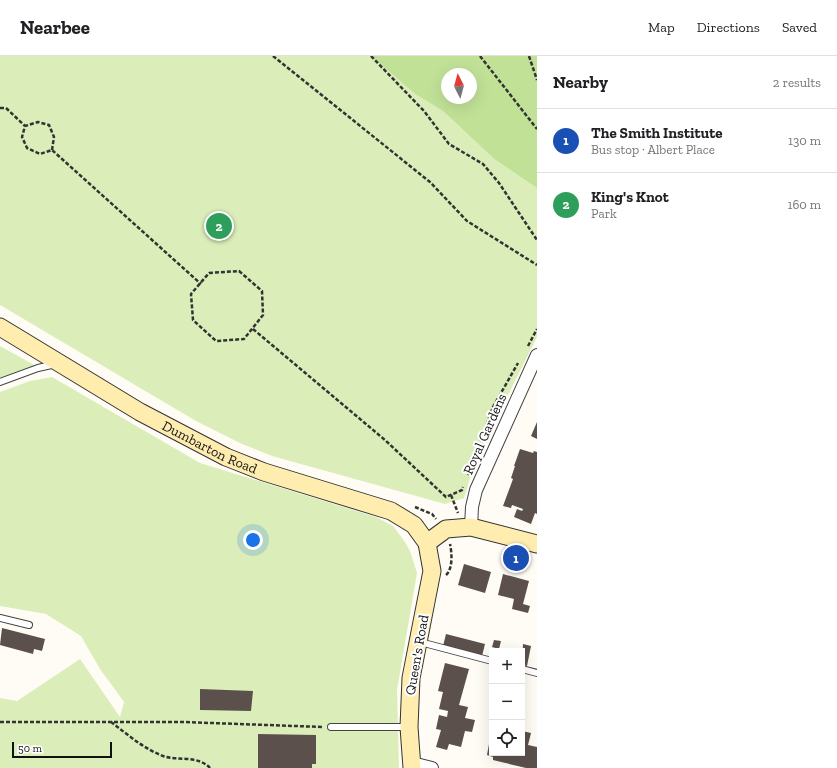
<!DOCTYPE html>
<html lang="en">
<head>
<meta charset="utf-8">
<style>
	:root { --surface:#fff; --page:#f2f2f2; --text:#202124; --muted:#757577; --line:#e0e0e0; --accent:#7c3aed }
	body { margin:0; font-family:"Zilla Slab",serif; background:var(--page); color:var(--text) }
	.controls { position:absolute; right:12px; bottom:12px; display:grid; overflow:hidden; border-radius:0px; box-shadow:0 4px 16px #0002 }
	.controls button { width:36px; height:36px; display:grid; place-items:center; padding:0; border:0; border-bottom:1px solid var(--line); background:var(--surface); color:var(--text); font:20px sans-serif }
	.compass { position:absolute; left:441px; top:12px; width:36px; height:36px; border-radius:50%; background:var(--surface); box-shadow:0 4px 16px #0002; rotate:354deg }
	.scale { position:absolute; left:12px; bottom:10px; width:100px; box-sizing:border-box; padding-left:4px; border:2px solid #111; border-top:0; font-size:11px; line-height:14px; white-space:nowrap; color:#111; -webkit-text-stroke:3px #fff; paint-order:stroke }
	.you { position:absolute; left:253px; top:484px; width:14px; height:14px; margin:-10px; border:3px solid #fff; border-radius:50%; background:#1a73e8; box-shadow:0 0 0 6px #1a73e833 }
	.badge { display:grid; place-items:center; width:26px; height:26px; border-radius:50%; background:var(--accent); color:#fff; font-size:13px; font-weight:700 }
	.pin { position:absolute; translate:-50% -50%; border:2px solid #fff; box-shadow:0 1px 4px #0006 }
	.list { margin:0; padding:0; list-style:none }
	h2 { display:flex; justify-content:space-between; align-items:center; height:52px; margin:0; padding:0 16px; font-size:17px }
	h2 small { font-size:13px; font-weight:400; color:var(--muted) }
	.list li { display:grid; grid-template-columns:26px 1fr auto; gap:12px; align-items:center; box-sizing:border-box; height:64px; padding:0 16px; border-top:1px solid var(--line) }
	.list b { display:block; font-size:15px; white-space:nowrap }
	.list p { margin:0; font-size:13px; white-space:nowrap; color:var(--muted) }
	.list em { font-size:13px; font-style:normal; color:var(--muted) }
	.icon { flex:none; width:22px; height:22px; fill:none; stroke:currentColor; stroke-width:2; stroke-linecap:round; stroke-linejoin:round }
	.map { position:relative; flex:none; width:537px; height:712px; overflow:hidden }
	header { display:flex; align-items:center; gap:24px; box-sizing:border-box; height:56px; padding:0 20px; background:var(--surface); border-bottom:1px solid var(--line) }
	header strong { font-size:19px }
	nav { display:flex; gap:22px; margin-inline-start:auto; font-size:14px }
	main { display:flex }
	aside { flex:1; background:var(--surface) }
	.map>svg:first-child { display:block }
	.green { fill:#dbeeb9 }
	.forest { fill:#c1e197; fill-rule:evenodd }
	.building { fill:#5b504c }
	.lines { fill:none; stroke-linecap:round; stroke-linejoin:round }
	.lane-casing { stroke:#444; stroke-width:8 }
	.street-casing { stroke:#444; stroke-width:14 }
	.secondary-casing { stroke:#333; stroke-width:19 }
	.path { stroke:#333; stroke-width:2.5; stroke-dasharray:4 2; stroke-linecap:butt }
	.lane { stroke:#fff; stroke-width:6 }
	.street { stroke:#fff; stroke-width:12 }
	.secondary { stroke:#ffedb0; stroke-width:17 }
	.labels { text-anchor:middle; dominant-baseline:central; stroke-width:4; stroke-linejoin:round; paint-order:stroke }
	.street-label { font-size:14px; fill:#111; stroke:#fff }
</style>
</head>
<body>
<header>
<strong>Nearbee</strong>
<nav><a>Map</a><a>Directions</a><a>Saved</a></nav>
</header>
<main>
<div class="map">
<svg width="537" height="712" viewBox="0 0 537 712">
	<rect width="100%" height="100%" fill="#fffcf5"/>
	<path class="green" d="M0 0H371L415 38 443 55 494 103 537 132V281L476 403 464 442 445 448 272 400 242 388 196 365 0 249Z
		M0 290 36 310 0 322Z
		M52 321 200 407 376 461 393 470 405 486 410 495 417 517 397 634 399 712H0V642L17 645 80 603 120 661 124 646 100 613 81 580 46 558 0 550V336L30 325Z"/>
	<path class="forest" d="M371 0H537V132L494 103 443 55 415 38ZM447 18H471V42H447Z"/>
	<path class="building" d="M537 366V383L531 380Z
		M520 393 533 397 534 395 537 396V458L535 457 531 468 514 461 517 453 522 455 523 453 512 449 511 452 503 450 513 423 511 422 515 410H514Z
		M464 508 491 516 485 537 458 529Z
		M503 518 529 525 523 548 530 550 528 557 512 553 514 543 498 539Z
		M2 572 45 583 42 595 34 593 33 598 0 589Z
		M446 578 485 588 482 600 443 590Z
		M494 584 501 585 499 593 492 591Z
		M523 588 531 590 527 610 522 609Z
		M445 607 469 613 459 649 468 651 465 662 475 664 472 676 465 675 461 691 449 688 447 694 436 691 441 674 436 673 439 659 447 661 448 655 439 653 443 636 438 635Z
		M200 633 253 635 251 655 200 654Z
		M522 675 531 677 528 689 537 691V712H526L493 704V701L487 699 489 688 492 689V697H522Z
		M258 678 316 679V708H312V712H258Z"/>
	<g class="lines">
		<defs>
			<path id="lane" d="M0 326 38 312 56 308
				M0 562 29 569
				M420 586 492 605
				M522 613 537 617
				M331 671H407"/>
			<path id="street" d="M471 471 472 451 476 434 537 299
				M412 707 432 712"/>
			<g id="secondary">
				<path id="s1" d="M0 271 140 356 226 401 264 416 391 455 414 469 427 487 432 515 411 622 409 671 412 712"/>
				<path d="M427 487 446 473 471 471 537 488"/>
			</g>
		</defs>
		<use href="#lane" class="lane-casing"/>
		<use href="#street" class="street-casing"/>
		<use href="#secondary" class="secondary-casing"/>
		<path class="path" d="M273 0 430 126 467 165 537 209
			M371 0 424 55 449 88 483 108 499 127 537 184
			M480 0 537 73
			M529 0 537 24
			M0 52H6L25 70
			M52 94 54 81 49 69 38 66 25 70 22 81 27 92 40 98 52 94 201 228
			M239 215 262 235 263 259 244 283 216 285 193 264 191 238 209 217Z
			M253 273 385 384 446 441 462 434 463 431
			M528 290 537 273
			M468 419 493 351 518 307
			M451 439 458 457
			M415 451 432 458 436 463
			M446 519C453 513 452 497 450 488
			M0 666H183L323 671
			M111 666C127 678 144 693 163 700 177 705 198 699 210 712"/>
		<use href="#lane" class="lane"/>
		<use href="#street" class="street"/>
		<use href="#secondary" class="secondary"/>
	</g>
	<g class="labels">
		<g class="street-label">
			<text transform="translate(485 378) rotate(-66)">Royal Gardens</text>
			<text stroke="none"><textPath href="#s1" startOffset="242">Dumbarton Road</textPath></text>
			<text transform="translate(417 599) rotate(-80)">Queen's Road</text>
		</g>
	</g>
</svg>
<div class="controls">
<button>+</button>
<button>−</button>
<button><svg class="icon" aria-label="locate" viewBox="0 0 24 24"><circle cx="12" cy="12" r="6"/><path d="M12 2v4M12 18v4M2 12h4M18 12h4"/></svg></button>
</div>
<svg class="compass" viewBox="-18 -18 36 36"><path d="M0-13l5 13h-10z" fill="#e53935"/><path d="M0 13l5-13h-10z" fill="#757577"/></svg>
<div class="scale">50 m</div>
<div class="you"></div>
<div class="pin badge" style="left:516px;top:502px;background:#1a4fb4">1</div>
<div class="pin badge" style="left:219px;top:170px;background:#2e9e5b">2</div>
</div>
<aside>
<h2>Nearby<small>2 results</small></h2>
<ul class="list">
<li><span class="badge" style="background:#1a4fb4">1</span><div><b>The Smith Institute</b><p>Bus stop · Albert Place</p></div><em>130 m</em></li>
<li><span class="badge" style="background:#2e9e5b">2</span><div><b>King's Knot</b><p>Park</p></div><em>160 m</em></li>
</ul>
</aside>
</main>
</body>
</html>
